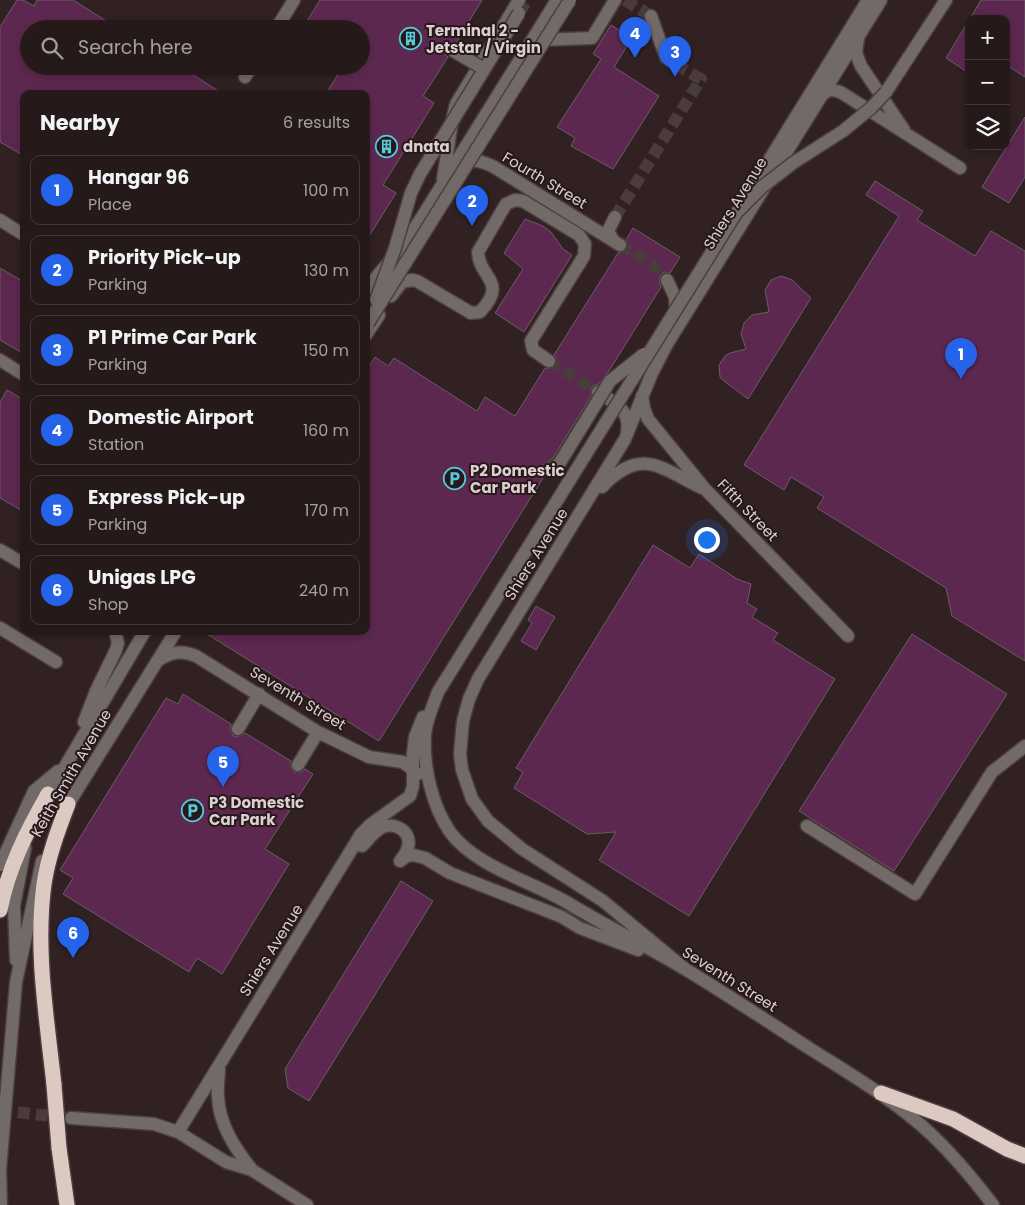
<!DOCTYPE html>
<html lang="en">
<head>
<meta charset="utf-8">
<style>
	:root { --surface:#25191a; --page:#312627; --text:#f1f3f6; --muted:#a3a0a2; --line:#423839; --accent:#2563eb }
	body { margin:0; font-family:Poppins,sans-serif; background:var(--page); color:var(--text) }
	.controls { position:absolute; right:15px; top:15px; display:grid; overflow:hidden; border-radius:10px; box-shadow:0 2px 8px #0003 }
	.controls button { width:45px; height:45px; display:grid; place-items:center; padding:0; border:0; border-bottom:1px solid var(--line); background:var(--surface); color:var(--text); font:25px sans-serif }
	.you { position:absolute; left:706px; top:539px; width:18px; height:18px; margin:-12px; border:4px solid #fff; border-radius:50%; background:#1a73e8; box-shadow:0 0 0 8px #1a73e833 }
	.badge { display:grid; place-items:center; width:32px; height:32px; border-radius:50%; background:var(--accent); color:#fff; font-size:16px; font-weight:700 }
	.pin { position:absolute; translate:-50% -41px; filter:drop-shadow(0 1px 2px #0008) }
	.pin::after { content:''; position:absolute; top:26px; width:18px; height:15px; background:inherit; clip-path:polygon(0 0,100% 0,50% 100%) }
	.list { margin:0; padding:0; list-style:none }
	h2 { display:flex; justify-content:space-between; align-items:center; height:65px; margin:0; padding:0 20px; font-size:21px }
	h2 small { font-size:16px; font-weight:400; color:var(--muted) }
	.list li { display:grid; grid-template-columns:32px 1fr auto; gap:15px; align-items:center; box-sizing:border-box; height:70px; margin:0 10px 10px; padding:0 10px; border:1px solid var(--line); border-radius:10px }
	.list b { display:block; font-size:19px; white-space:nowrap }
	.list p { margin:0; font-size:16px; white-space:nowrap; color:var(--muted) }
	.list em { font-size:16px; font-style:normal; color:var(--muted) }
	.icon { flex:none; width:28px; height:28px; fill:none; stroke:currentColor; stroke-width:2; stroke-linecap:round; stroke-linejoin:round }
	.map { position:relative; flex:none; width:1025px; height:1205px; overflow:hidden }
	.search { position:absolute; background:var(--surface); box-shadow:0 2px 8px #0003; left:20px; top:20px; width:350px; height:55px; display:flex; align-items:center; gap:12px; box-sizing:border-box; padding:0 18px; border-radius:28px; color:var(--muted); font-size:19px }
	.panel { position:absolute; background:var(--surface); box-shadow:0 2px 8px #0003; left:20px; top:90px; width:350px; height:545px; border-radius:10px }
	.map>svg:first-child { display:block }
	.building { fill:#5d284f; stroke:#6b5c66 }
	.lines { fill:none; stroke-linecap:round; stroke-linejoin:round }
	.minor-tunnel { stroke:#4a3b3d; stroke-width:12; stroke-dasharray:12 6; stroke-linecap:butt }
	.minor-casing { stroke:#4c3d3f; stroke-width:15 }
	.highway-casing { stroke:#4c3d3f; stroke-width:18 }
	.minor { stroke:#726a67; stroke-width:12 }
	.highway { stroke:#dcc9c1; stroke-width:15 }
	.minor-bridge-casing { stroke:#4c3d3f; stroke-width:15; stroke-linecap:butt }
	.highway-bridge-casing { stroke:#4c3d3f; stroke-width:18; stroke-linecap:butt }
	.minor-bridge { stroke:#726a67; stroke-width:12 }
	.highway-bridge { stroke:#dcc9c1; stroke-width:15 }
	.labels { text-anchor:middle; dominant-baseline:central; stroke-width:4; stroke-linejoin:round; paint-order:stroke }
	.poi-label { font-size:15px; font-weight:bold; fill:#dbcfd0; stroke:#27181a; text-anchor:start }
	.street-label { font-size:15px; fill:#dbcfd0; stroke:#27181a }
</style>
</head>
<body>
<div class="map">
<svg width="1025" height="1205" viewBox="0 0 1025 1205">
	<rect width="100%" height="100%" fill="#312123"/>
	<path class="building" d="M17 0H23L34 6 37 0H73L119 29H29V66H179L223 94H24V156L0 142V27Z
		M320 0H482L456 43H448L445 46V54L448 57 423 96 434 103 383 185 396 193 366 241V94H326L343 66H361V29H302Z
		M981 0H1025V77L1006 65V19H970Z
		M969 20V73L946 58Z
		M611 25 632 38 614 67 659 96 613 169 571 146 575 138 557 127 601 59 593 54Z
		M1025 117V177L1009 203 982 187Z
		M875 181 923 211 917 220 975 256 991 231 1025 251V661L952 616 946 588 817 508 824 497 791 477 784 490 744 465 899 216 866 195Z
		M525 219 543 226 551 232 563 249 572 255 524 332 495 313 523 269 504 253Z
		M633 228 680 257 670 273 664 272 660 276 659 280 661 287 609 371 599 384 594 385 591 388V396L553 458 540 467 539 472 543 478 379 741 202 631H366V371L375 357 388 366 394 358 477 411 485 397 515 416 545 368H552L556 365V358L554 355 618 253 623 252 627 250 628 245 626 240Z
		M0 268 24 282V354L0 340Z
		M781 276 792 280 811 298 748 399 724 381 720 377 719 365 725 356 730 353 746 349 741 334 744 323 752 315 769 312 765 290 771 280Z
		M7 390 24 400V512L0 498V402Z
		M653 545 690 568 699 554 737 579 751 584 747 603 757 609 752 617 778 633 773 640 835 679 689 916 599 860 616 832 587 834 514 788 523 772 516 768Z
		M536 606 555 617 536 650 521 641 532 623 528 620Z
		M912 634 1007 694 894 871 799 811Z
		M183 694 231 724 230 729 233 736 238 737 245 733 291 761V768L294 772H301L305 769 313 774 265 849 289 864 222 974 197 958 189 972 63 894 73 878 60 870 166 698 178 704Z
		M401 881 433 901 309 1101 288 1088 285 1069Z"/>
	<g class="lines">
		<path class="minor-tunnel" d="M625 0 651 16
			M519 13 527 0
			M615 217 701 79 674 63
			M620 245 654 266 667 280
			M549 361 598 392
			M0 1110 66 1118"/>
		<defs>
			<path id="minor" d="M651 16 666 58 674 63
				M276 29 294 0
				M858 39 856 53 861 66 904 130
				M537 40 592 38 615 0
				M245 77 252 66
				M886 92 946 0
				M821 96C828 89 833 89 842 93L960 168
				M460 164C472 158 482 161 494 167L620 245
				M443 179 453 116 456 104 519 0
				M742 204 868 0
				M0 220 24 235
				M613 240 608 231 615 217
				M667 280 675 297 676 314
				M366 289 402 247 422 217 557 0
				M391 296 402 282 412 280 417 281 471 313 480 312C509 281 479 279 478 252L506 204 515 200 523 201 579 235 585 244 584 256 531 341 533 350 549 361
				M366 335 379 315
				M0 360 24 375
				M598 392C613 402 631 410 627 431
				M642 396 644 408 648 419 705 489 848 636
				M602 487C641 446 661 468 702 488
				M0 550 24 564
				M0 628 56 662
				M157 661C171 652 181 650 196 656L318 732 369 757 403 762 418 774
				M438 692C433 706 426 720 425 735 423 766 432 806 450 832 476 867 531 881 568 903 606 926 646 946 685 969 728 995 770 1023 812 1050 853 1076 896 1101 932 1135 954 1156 974 1180 993 1205
				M84 722 96 691 116 650 118 643 115 631
				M238 729 259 694
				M298 765 318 732
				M44 802 145 631
				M64 811 176 631
				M807 826 915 894 992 772 1025 746
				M362 846C368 840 375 830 383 827 396 822 412 832 408 847 407 852 403 857 400 861
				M400 861 407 856 413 855 425 858 450 873 542 909 562 917 580 928 638 950
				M0 865 34 791 58 771
				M16 960 14 906 25 848
				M684 968 603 901 522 849 488 821 472 799 462 770 460 754 463 721 469 699 478 679 625 439 652 373 667 344 881 0
				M219 1068C219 1077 217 1087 218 1096 219 1125 235 1148 252 1170
				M71 1118 154 1124 178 1132 226 1162 252 1170 307 1205
				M178 1132 361 834 371 824 410 796 413 786V753L415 737 423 717
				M1 1205 0 1170 16 982 42 861"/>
			<path id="highway" d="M0 910C8 868 27 831 48 794
				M54 1085C47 1019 35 951 44 884 48 857 58 830 68 804
				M881 1093 953 1119 1007 1149 1025 1156
				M59 1148 67 1205"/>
		</defs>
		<use href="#minor" class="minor-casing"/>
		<use href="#highway" class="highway-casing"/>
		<use href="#minor" class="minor"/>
		<use href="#highway" class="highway"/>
		<defs>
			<path id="minor-bridge" d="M452 50 484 69
				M376 300 395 248 411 193 420 174 519 13
				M368 323 570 0
				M547 471 559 464 610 381 644 354
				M438 692 736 213 762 187 793 163 843 131 871 108 886 92"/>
			<path id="highway-bridge" d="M54 1085 59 1148"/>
		</defs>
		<use href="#minor-bridge" class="minor-bridge-casing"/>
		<use href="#highway-bridge" class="highway-bridge-casing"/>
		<use href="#minor-bridge" class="minor-bridge"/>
		<use href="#highway-bridge" class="highway-bridge"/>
	</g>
	<defs>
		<symbol id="building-ring" viewBox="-11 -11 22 22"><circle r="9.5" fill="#27181a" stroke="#53cbdb" stroke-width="1.5"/><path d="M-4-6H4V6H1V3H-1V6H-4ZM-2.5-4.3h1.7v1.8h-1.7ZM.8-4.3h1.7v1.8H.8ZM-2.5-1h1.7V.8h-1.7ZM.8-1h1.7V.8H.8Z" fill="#53cbdb"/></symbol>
		<symbol id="parking-ring" viewBox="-11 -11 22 22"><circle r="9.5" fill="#27181a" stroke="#53cbdb" stroke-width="1.5"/><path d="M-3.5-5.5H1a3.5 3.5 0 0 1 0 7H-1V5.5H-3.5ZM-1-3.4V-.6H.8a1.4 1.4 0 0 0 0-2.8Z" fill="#53cbdb"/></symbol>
	</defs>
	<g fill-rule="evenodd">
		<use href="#building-ring" x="398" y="26" width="25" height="25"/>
		<use href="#building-ring" x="374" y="134" width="25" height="25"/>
		<use href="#parking-ring" x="442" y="466" width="25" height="25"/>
		<use href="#parking-ring" x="180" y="798" width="25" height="25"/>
	</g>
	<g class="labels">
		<g class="poi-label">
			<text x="426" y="30">Terminal 2 -<tspan x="426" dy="17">Jetstar / Virgin</tspan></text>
			<text x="403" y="146">dnata</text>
			<text x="470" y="470">P2 Domestic<tspan x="470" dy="17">Car Park</tspan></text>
			<text x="209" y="802">P3 Domestic<tspan x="209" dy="17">Car Park</tspan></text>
		</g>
		<g class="street-label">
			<text transform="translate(545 180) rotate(31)">Fourth Street</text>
			<text transform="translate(735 203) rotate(-58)">Shiers Avenue</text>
			<text transform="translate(748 510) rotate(46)">Fifth Street</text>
			<text transform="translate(536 554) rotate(-58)">Shiers Avenue</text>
			<text transform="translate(298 698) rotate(31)">Seventh Street</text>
			<text transform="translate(71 773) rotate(-60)">Keith Smith Avenue</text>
			<text transform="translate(271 950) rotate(-58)">Shiers Avenue</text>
			<text transform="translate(730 979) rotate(32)">Seventh Street</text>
		</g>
	</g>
</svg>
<div class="controls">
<button>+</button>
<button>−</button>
<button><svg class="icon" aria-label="layers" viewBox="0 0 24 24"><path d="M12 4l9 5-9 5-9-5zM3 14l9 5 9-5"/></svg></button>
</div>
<div class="you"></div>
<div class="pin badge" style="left:961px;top:379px">1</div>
<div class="pin badge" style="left:472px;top:226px">2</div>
<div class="pin badge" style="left:675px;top:77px">3</div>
<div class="pin badge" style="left:635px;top:58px">4</div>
<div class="pin badge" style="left:223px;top:787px">5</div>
<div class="pin badge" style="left:73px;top:958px">6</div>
<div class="search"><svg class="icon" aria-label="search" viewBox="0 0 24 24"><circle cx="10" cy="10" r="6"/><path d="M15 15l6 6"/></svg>Search here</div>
<section class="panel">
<h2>Nearby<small>6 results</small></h2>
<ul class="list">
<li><span class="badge">1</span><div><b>Hangar 96</b><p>Place</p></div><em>100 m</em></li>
<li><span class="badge">2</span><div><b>Priority Pick-up</b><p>Parking</p></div><em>130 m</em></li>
<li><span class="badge">3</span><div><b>P1 Prime Car Park</b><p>Parking</p></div><em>150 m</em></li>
<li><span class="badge">4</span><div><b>Domestic Airport</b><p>Station</p></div><em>160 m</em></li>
<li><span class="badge">5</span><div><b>Express Pick-up</b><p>Parking</p></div><em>170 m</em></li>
<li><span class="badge">6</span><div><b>Unigas LPG</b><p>Shop</p></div><em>240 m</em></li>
</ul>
</section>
</div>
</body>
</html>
